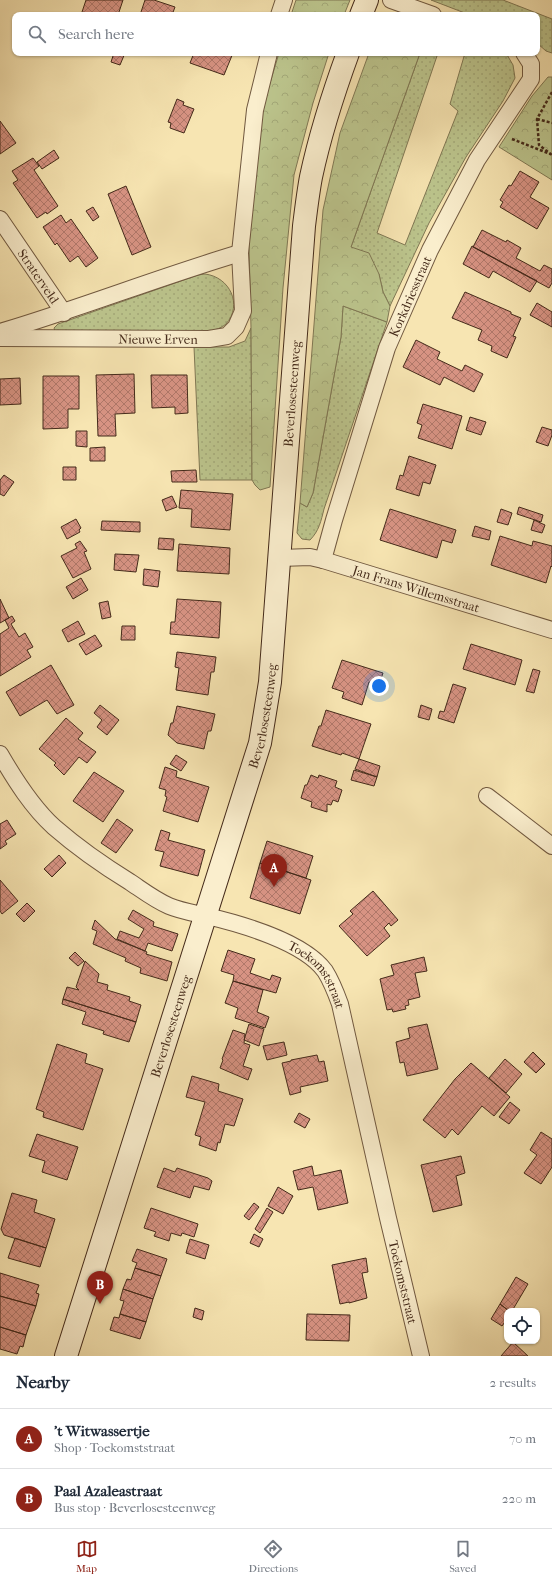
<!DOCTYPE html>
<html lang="en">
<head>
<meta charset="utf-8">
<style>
	:root { --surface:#fff; --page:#f2f2f3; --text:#1f2937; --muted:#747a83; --line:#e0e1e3; --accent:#8f2418 }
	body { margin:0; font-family:"IM FELL French Canon",serif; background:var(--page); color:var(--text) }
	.controls { position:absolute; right:12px; bottom:12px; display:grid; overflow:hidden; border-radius:8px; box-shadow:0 1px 3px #0004 }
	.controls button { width:36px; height:36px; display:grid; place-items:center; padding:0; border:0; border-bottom:1px solid var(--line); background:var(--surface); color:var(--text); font:20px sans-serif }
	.you { position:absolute; left:379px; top:686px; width:14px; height:14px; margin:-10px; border:3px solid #fff; border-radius:50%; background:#1a73e8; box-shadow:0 0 0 6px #1a73e833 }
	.badge { display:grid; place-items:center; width:26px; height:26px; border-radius:50%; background:var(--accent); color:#fff; font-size:13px; font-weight:700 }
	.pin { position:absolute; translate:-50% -33px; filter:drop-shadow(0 1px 2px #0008) }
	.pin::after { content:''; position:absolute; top:21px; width:14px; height:12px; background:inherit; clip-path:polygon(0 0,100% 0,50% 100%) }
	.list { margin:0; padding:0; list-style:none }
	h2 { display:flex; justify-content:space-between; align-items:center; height:52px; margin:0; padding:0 16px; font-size:17px }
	h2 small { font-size:13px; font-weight:400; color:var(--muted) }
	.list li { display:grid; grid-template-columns:26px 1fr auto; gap:12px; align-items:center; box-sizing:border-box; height:60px; padding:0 16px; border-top:1px solid var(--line) }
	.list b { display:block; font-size:15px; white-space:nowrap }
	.list p { margin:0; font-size:13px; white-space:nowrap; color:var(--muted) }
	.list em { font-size:13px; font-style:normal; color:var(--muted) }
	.icon { flex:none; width:22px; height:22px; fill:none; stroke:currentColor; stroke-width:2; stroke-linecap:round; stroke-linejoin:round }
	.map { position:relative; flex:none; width:552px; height:1356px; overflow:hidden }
	.search { position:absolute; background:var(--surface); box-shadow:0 1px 3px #0004; left:12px; right:12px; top:12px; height:44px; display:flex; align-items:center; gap:10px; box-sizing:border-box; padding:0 14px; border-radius:8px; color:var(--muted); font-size:15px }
	.sheet { height:172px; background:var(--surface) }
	nav { display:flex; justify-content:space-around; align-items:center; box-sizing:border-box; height:56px; border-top:1px solid var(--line); background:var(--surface); font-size:11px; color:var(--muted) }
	nav a { display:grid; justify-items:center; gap:2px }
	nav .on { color:var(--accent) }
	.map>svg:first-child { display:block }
	.grass { fill:url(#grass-dots); stroke:#807854 }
	.forest { fill:url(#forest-crowns); stroke:#807854 }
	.building { fill:url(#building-cross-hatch); stroke:#442a1a }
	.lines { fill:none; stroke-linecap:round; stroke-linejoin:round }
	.street-casing { stroke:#715940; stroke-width:18 }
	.secondary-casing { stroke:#442a1a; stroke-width:24 }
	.path { stroke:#442a1a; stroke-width:2.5; stroke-dasharray:3 2; stroke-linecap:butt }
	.street { stroke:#faeecd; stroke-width:16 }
	.secondary { stroke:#faeecd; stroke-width:22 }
	.labels { text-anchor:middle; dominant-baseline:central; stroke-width:4; stroke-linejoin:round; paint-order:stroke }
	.street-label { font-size:13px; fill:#442a1a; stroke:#faeecd }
</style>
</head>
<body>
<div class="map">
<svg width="552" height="1356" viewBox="0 0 552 1356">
	<defs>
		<pattern id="grass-dots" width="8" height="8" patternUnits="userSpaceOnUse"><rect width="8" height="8" fill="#bcc58d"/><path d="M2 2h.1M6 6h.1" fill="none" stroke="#a3a979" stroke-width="1.8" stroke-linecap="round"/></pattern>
		<pattern id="forest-crowns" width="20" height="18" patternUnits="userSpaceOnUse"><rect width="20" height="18" fill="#bcc58d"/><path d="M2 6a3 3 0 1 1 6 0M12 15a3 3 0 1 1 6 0" fill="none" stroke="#a3a979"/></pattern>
		<pattern id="building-cross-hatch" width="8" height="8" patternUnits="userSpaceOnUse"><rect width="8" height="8" fill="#d79383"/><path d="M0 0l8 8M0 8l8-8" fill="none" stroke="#b0786a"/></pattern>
	</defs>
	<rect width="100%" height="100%" fill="#f7e5b2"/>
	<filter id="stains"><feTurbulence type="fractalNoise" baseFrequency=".005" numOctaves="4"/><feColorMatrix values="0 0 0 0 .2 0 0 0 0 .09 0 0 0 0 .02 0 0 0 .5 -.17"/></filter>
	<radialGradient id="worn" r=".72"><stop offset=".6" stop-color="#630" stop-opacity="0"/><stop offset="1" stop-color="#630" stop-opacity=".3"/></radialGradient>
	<path class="grass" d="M431 0H503L552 19V53L546 51 537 43V15H470Z
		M420 53H438L377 233 405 245 458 111 450 104 465 53H506L513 65 515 78 503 101 466 157 429 223 390 306 383 292 379 274 351 247Z
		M205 274C230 277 243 305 226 324 222 328 215 330 209 331H55L54 328 58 324 198 275Z
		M343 306 387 322 324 509C321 521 319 531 310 540L302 539 297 533 300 503 307 507 313 493 341 337Z
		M251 328 252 480H200L194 347H229L245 341Z"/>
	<path class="forest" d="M296 0H350L344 15H291Z
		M279 53H329L313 103 294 175 283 288 270 487 260 490 255 485 252 480 251 328 249 245 262 110Z
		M369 53H420L351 247 369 253 379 274 383 292 390 306 387 322 343 306 341 337 313 493 307 507 300 503 323 210 340 133Z
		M548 77H552V180L499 147 532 96Z"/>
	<path class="building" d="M86 0H123L118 15H81Z
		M145 0H154L175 7 172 15H140Z
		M114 53H125L120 65 111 62Z
		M194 53H233L224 75 190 63Z
		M177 99 184 102 183 105 194 109 184 133 170 128 171 123 168 122Z
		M0 121 16 143 0 154Z
		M54 150 59 158 42 169 37 162Z
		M33 158 39 166 34 170 58 206 47 214 46 212 37 218 13 183 18 180 12 171Z
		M520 171 539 182 530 197 549 208 537 229 500 207 503 202 500 200 509 185 511 186Z
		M126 186 151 247 132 255 108 194Z
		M93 207 99 217 93 221 86 211Z
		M61 215 66 223 71 219 98 258 86 267 78 256 70 262 57 243 55 245 43 227Z
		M482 230 506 242 507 240 521 248 516 258 540 271 544 265 552 269V283L549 288 473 247Z
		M472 246 537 281 530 292 493 271 489 278 463 264Z
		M465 292 511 312V314L521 318 513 336 516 337 507 358 491 351 492 346 478 340 482 330 452 318Z
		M537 303 552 312V327L530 315Z
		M416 340 440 352 437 359 462 371 465 365 483 374 474 392 444 377 440 385 403 367Z
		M134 374 135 413 115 414 116 436H98L96 375Z
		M151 375H187L188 413 175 414V407L152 408Z
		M43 376H79V409H68V428L43 429Z
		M20 378 21 404 0 405V379Z
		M423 404 462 416 452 449 418 438 422 425 417 423Z
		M470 417 486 422 481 435 466 430Z
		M542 427 552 430V435L548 446 536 442Z
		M76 431H87V447L76 446Z
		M105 447V461H90V448Z
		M409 456 436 465 430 484 423 482 419 496 396 489 400 475 403 476Z
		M63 467H76V480H63Z
		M196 470 197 482H172L171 471Z
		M4 475 14 482 4 496 0 494V480Z
		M181 490 233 494 230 530 191 527 192 509 179 508Z
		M172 496 177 507 166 511 162 500Z
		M519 507 543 515 541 522 517 514Z
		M390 509 456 530 452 543 442 540 437 558 380 540Z
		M501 509 512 513 508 525 497 522Z
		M76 519 81 528 79 530 80 532 67 539 61 527Z
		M534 520 545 525 542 533 531 530Z
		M102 521 140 522V532L101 530Z
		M475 526 491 531 489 540 472 536Z
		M500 536 532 546 533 541 552 546V567L551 566 546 583 491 565Z
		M159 538 174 539 173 550 158 549Z
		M80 541 87 551 84 552 91 569 73 578 61 556 77 548 75 544Z
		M179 544 230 548 229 574 177 571Z
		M115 554 139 555 136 572 114 570Z
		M144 569 160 571 158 587 143 585Z
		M81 578 88 590 73 599 66 587Z
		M0 599 9 618 0 623Z
		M177 599 221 602 219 638 170 634 171 622H175Z
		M108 601 111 617 102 619 99 603Z
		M12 616 15 621 11 624 19 637 25 633 33 647 27 650 31 657 0 676V634L9 628 5 620Z
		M78 621 85 634 68 642 62 630Z
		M122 626H135V640H121Z
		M95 635 102 646 86 655 79 644Z
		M471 644 522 660 515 685 463 669Z
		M177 652 216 657 214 672H211L208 695 176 690 179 668 175 667Z
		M342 660 383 673 379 685 369 682 362 705 342 698 344 692 332 688Z
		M51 665 74 705 57 714 47 700 20 716 6 692Z
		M533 669 540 671 534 693 526 691Z
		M453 684 466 688 454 723 438 718 440 711 444 712Z
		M100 705 119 720 107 735 97 727 102 720 94 713Z
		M421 705 432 709 429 720 418 717Z
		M177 706 215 714 211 731H208L204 749 177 743 168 735 171 723H173Z
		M326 710 371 724 359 759 342 753 341 755 312 746 319 726H321Z
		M66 718 83 733 78 739 96 752 87 763 79 757 64 775 54 765 56 763 39 749Z
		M176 755 187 762 181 771 170 764Z
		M359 759 380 766 377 777 355 769Z
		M165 767 177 771 176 777 209 787 198 822 163 811 167 797 165 796 166 790 159 788Z
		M354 770 377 777 374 786 351 780Z
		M94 772 124 791 103 822 73 801Z
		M311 775 318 778 319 775 337 781 335 787 342 790 338 802 333 800 331 805 327 804V812L311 807 312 802 301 798 305 785H307Z
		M117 819 133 830 116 853 101 843Z
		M7 820 16 834 5 841 7 844 0 849V824Z
		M161 830 170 833 168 840 205 850 198 876 160 866 164 852 155 850Z
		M267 841 313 856 306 878 260 863Z
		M59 855 66 863 52 877 44 869Z
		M260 863 311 880 300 914 250 898Z
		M0 880 18 901 2 914 0 911Z
		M373 891 398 920 391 926 389 923 384 928 390 936 367 956 339 926 353 914 350 911Z
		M27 903 35 911 24 922 16 914Z
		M133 910 154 922 153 926 178 934 172 951 148 943 145 951 117 939 120 931 139 938 144 929 128 919Z
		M95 920 115 939 145 951 147 952 146 954 172 962 167 981 140 973 141 968 125 961 126 958 93 944 97 931 92 929Z
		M228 950 255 959 250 973 270 980 272 975 281 978 276 993 233 981 234 975 221 971Z
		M75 952 84 961 78 966 69 958Z
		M424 957 427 971 415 973 420 997 408 1000 409 1005 405 1006 406 1009 393 1012 392 1009 387 1010 380 979 394 975 391 965Z
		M85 961 99 974 97 982 108 985 107 990 130 997 129 1001 141 1005 136 1022 63 999 67 987 79 990 76 987Z
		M233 981 263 990 257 1012 269 1017 265 1028 235 1018 238 1008 225 1003Z
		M63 999 136 1022 129 1042 103 1034 104 1031 82 1024 86 1012 62 1004Z
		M249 1024 264 1029 259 1046 244 1040Z
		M427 1024 438 1069 407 1076 404 1062 400 1063 396 1042 410 1038 408 1028Z
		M233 1030 245 1034 244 1043 250 1045 243 1066 252 1069 248 1080 220 1068 223 1060 222 1059Z
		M284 1042 287 1055 267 1060 263 1046Z
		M57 1044 87 1054 85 1063 103 1069 83 1130 43 1117 44 1112 36 1109Z
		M533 1052 545 1064 536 1073 524 1062Z
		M317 1055 319 1062 324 1061 328 1081 300 1087 301 1092 290 1095 282 1063 291 1061V1060Z
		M505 1059 522 1074 506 1093 489 1078Z
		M471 1063 510 1097 494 1116 482 1106 458 1135 452 1129 445 1138 423 1120 455 1079Z
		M192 1076 219 1084 218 1091 243 1099 234 1126 225 1124 220 1143 218 1142 216 1151 199 1145 201 1137 195 1135 205 1102 186 1097Z
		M510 1102 520 1110 509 1124 499 1117Z
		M299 1113 310 1119 305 1128 294 1122Z
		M541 1132 552 1139V1167L541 1184 524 1173 537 1155 530 1150Z
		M37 1134 78 1147 67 1180 42 1172 45 1161 29 1156Z
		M461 1156 465 1173 456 1176 462 1205 433 1212 421 1165Z
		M312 1166 314 1176 341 1170 348 1203 318 1210 313 1187 298 1190 293 1171Z
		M164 1168 175 1172 177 1168 208 1178 212 1181 209 1190 194 1186 190 1198 157 1187Z
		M278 1187 293 1196 283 1214 268 1206Z
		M12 1193 37 1200 34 1212 55 1219 46 1248 4 1235 1 1229Z
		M254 1203 259 1207 249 1220 244 1216Z
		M151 1208 198 1224 194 1237 182 1233 181 1236 171 1233 169 1241 154 1236 156 1232 144 1228Z
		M267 1208 273 1212 260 1233 255 1229Z
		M254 1234 263 1239 259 1247 250 1243Z
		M15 1238 46 1248 40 1267 8 1258Z
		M190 1239 209 1245 205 1259 186 1253Z
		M137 1249 167 1259 161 1276 135 1268 137 1263 132 1261Z
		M366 1258 368 1272 362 1273 367 1298 349 1303V1302L340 1304 332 1265Z
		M135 1268 161 1276 153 1299 123 1289 127 1279 131 1280Z
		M0 1273 39 1285 36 1293 39 1294 36 1306 0 1296Z
		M516 1277 528 1284 512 1311H509L500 1304Z
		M123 1289 153 1299 146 1322 120 1314 124 1301 120 1300Z
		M0 1296 36 1306 26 1335 0 1327Z
		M500 1304 509 1311H507V1319L502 1326 491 1319Z
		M195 1308 204 1311 202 1320 193 1317Z
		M120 1314 146 1322 140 1339 110 1330 114 1317 119 1318Z
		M307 1314 350 1315 349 1341 306 1340Z
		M0 1327 26 1335 23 1347 20 1346 17 1354 0 1349Z
		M513 1342 528 1356H501Z"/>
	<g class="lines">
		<defs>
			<g id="street">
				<path d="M391 0 433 15"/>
				<path d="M279 15 284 0"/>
				<path id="s1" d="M0 219 64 313"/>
				<path d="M0 332C81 308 159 277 240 253"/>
				<path id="s2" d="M0 338 209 339 227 336 236 327 243 311 240 253 255 110 269 53"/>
				<path id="s3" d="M280 558 310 557 323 560 552 630"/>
				<path id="s4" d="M323 560 334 520 387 348 430 250 477 160 531 79V64L524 53"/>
				<path id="s5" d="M0 754C15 780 32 807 54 827 77 847 104 866 130 882 142 890 155 900 169 906 181 911 194 913 207 916 241 924 304 942 325 971 332 982 336 993 340 1004L388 1218 421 1356"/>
				<path d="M487 796 552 846"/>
			</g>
			<g id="secondary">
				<path d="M361 15 367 0"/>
				<path id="s6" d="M66 1356 260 743 270 682 304 226C306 210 308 193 311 177 320 135 333 94 348 53"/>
			</g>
		</defs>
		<use href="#street" class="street-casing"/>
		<use href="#secondary" class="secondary-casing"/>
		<path class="path" d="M552 92 537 119 539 145 552 155
			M537 119 552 123
			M512 139 550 154"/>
		<use href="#street" class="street"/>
		<use href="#secondary" class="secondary"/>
	</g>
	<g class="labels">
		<g class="street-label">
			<text stroke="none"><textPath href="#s1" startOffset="69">Straterveld</textPath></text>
			<text stroke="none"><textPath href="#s4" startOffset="278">Korkdriesstraat</textPath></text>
			<text stroke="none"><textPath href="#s2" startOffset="158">Nieuwe Erven</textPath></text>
			<text stroke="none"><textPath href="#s6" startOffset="994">Beverlosesteenweg</textPath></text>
			<text stroke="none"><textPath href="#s3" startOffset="141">Jan Frans Willemsstraat</textPath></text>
			<text stroke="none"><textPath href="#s6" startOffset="670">Beverlosesteenweg</textPath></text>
			<text stroke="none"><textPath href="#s5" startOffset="400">Toekomststraat</textPath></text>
			<text stroke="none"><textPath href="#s6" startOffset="346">Beverlosesteenweg</textPath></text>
			<text stroke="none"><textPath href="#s5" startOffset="724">Toekomststraat</textPath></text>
		</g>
	</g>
	<rect width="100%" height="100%" filter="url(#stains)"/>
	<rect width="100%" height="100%" fill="url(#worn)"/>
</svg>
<div class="controls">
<button><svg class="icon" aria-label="locate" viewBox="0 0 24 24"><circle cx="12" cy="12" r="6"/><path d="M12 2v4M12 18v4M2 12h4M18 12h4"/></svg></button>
</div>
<div class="you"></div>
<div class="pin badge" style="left:274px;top:887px">A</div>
<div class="pin badge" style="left:100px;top:1304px">B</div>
<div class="search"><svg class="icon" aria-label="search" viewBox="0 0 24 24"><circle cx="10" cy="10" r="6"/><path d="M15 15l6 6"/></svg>Search here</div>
</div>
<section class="sheet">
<h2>Nearby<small>2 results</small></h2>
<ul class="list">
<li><span class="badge">A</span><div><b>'t Witwassertje</b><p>Shop · Toekomststraat</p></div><em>70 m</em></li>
<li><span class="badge">B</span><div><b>Paal Azaleastraat</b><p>Bus stop · Beverlosesteenweg</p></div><em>220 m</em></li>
</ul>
</section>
<nav>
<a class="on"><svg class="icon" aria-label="map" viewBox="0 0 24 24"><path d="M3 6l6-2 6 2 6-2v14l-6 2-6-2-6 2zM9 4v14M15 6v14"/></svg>Map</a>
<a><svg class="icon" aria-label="directions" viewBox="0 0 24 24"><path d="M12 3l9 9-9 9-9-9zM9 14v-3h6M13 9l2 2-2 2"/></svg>Directions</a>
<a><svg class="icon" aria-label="saved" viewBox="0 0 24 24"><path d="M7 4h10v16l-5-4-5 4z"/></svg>Saved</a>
</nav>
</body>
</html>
